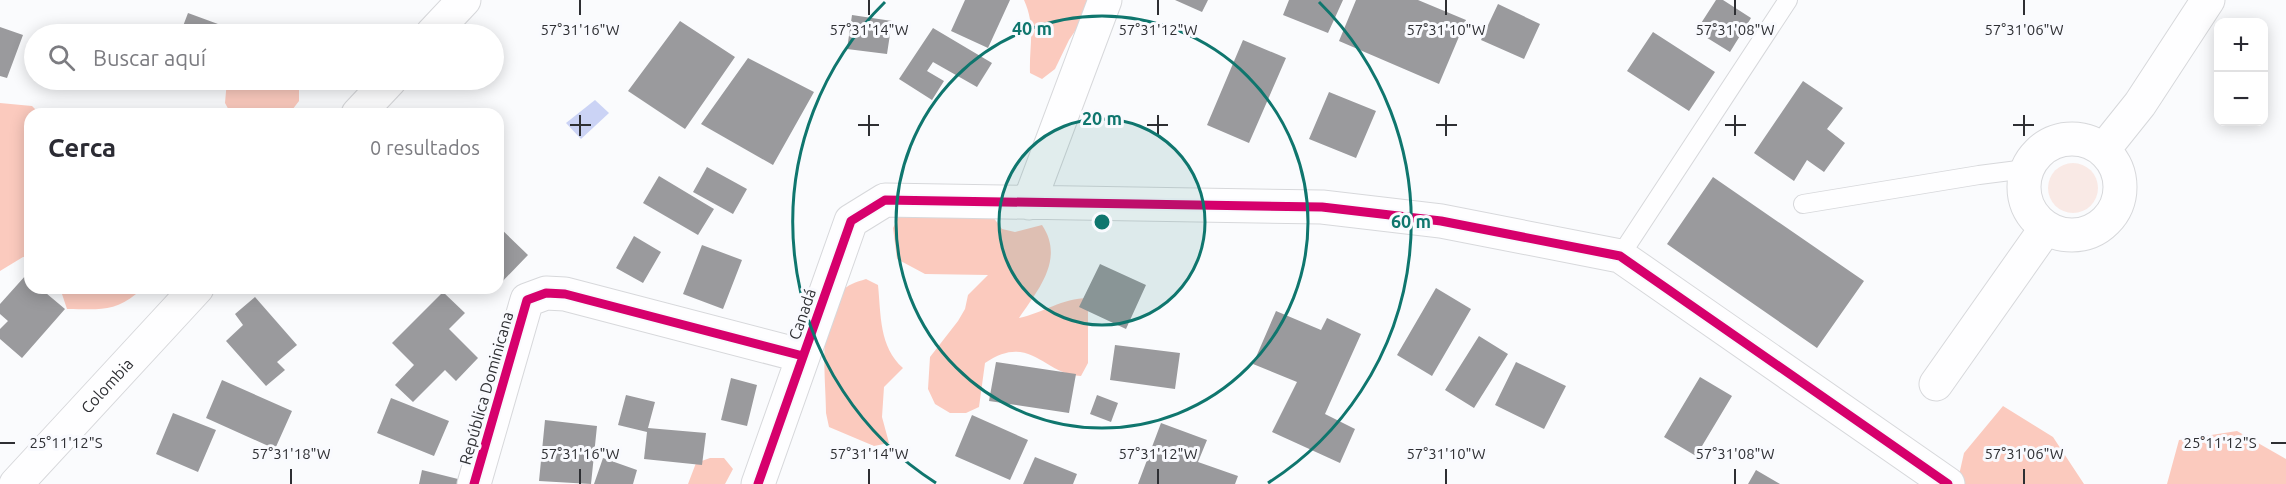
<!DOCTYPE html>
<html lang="es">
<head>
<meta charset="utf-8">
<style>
	:root { --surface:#fff; --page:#f7f7f7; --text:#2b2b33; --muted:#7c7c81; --line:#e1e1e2 }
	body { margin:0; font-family:Ubuntu,sans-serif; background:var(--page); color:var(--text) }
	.controls { position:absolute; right:18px; top:18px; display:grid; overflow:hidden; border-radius:12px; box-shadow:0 3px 15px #0003 }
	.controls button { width:54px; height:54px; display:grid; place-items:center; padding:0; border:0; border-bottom:2px solid var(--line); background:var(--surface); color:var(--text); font:30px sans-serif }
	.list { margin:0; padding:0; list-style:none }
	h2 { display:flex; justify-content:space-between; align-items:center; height:78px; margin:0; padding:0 24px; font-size:26px }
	h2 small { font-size:20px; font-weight:400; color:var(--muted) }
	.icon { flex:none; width:33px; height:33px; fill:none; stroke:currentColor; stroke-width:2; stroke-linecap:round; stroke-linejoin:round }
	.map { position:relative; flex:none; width:2286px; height:484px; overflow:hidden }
	.search { position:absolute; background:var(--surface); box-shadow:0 3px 15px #0003; left:24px; top:24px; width:480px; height:66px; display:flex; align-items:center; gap:15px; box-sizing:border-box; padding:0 21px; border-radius:33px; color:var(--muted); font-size:22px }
	.panel { position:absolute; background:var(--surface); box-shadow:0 3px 15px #0003; left:24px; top:108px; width:480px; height:186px; border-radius:18px }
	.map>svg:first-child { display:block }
	.green { fill:#f9e9e5 }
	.forest { fill:#fbcabe }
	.water { fill:#cbd3f5 }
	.building { fill:#9a9a9d }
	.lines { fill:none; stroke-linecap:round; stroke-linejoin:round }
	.service-casing { stroke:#d7d8db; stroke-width:20 }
	.minor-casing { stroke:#d7d8db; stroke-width:35 }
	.tertiary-casing { stroke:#d7d8db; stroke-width:35 }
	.service { stroke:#fefeff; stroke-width:18 }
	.minor { stroke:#fefeff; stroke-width:33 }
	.tertiary { stroke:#fefeff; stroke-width:33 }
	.cycleway-casing { stroke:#f9fafe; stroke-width:13 }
	.cycleway { stroke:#d6006c; stroke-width:9 }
	.ticks { fill:none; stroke:#2e2f33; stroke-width:2 }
	.ring { fill:none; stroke:#0f766e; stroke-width:3 }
	.labels { text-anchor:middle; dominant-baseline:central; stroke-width:6; stroke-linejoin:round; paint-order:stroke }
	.street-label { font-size:16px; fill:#2e2f33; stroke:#f9fafe }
	.ticks-label { font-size:15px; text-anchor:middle; fill:#2e2f33; stroke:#f9fafe; stroke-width:6; stroke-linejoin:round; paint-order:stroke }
	.centre { fill:#0f766e; stroke:#f9fafe; stroke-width:3 }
	.ring-label { font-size:18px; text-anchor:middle; font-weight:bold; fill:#0f766e; stroke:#f9fafe; stroke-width:6; stroke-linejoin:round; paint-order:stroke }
</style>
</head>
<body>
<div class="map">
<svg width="2286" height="484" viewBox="0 0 2286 484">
	<rect width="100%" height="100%" fill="#fafbfd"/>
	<path class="green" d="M2048 188a25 25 0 1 1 50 0a25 25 0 1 1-50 0Z"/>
	<path class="forest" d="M1024 0H1096L1069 40 1055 69 1042 79 1030 73C1029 45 1036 27 1024 0Z
		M227 80H299V101L289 114H231L225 103Z
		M0 103 32 106 40 114H30V257H23L0 271Z
		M975 193 1002 229 1015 232 1042 225C1065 259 1038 290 1019 318 1043 313 1062 298 1088 298V363L1081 376C1043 374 1030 332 985 363L979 407 966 413H950L935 404 928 389 930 357 958 321 965 309 968 295 988 275 925 274 897 259 893 228 901 212Z
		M866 279 878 285C881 314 879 347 903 368L884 387 882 417 889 443 874 446 829 427 826 413C826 380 817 317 841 292 847 285 856 282 866 279Z
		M60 288H137L136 294C113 313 95 309 67 309Z
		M2003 406 2053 437 2084 484H1957L1964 453Z
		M2237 431 2286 459V484H2167L2179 440Z
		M710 458H724L733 469 725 484H688L696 463Z"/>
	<path class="water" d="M595 100 609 113 581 139 566 123Z"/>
	<path class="building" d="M965 0H1010L988 48 951 31Z
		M1175 0H1208L1202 12Z
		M1289 0H1343L1328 33 1283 15Z
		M1356 0H1418L1466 20 1439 84 1339 41Z
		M1716 0H1723L1751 18 1730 52 1696 31Z
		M1498 4 1540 24 1524 59 1481 40Z
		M188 13 237 31 236 34H180Z
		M852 15 892 21 887 54 847 49Z
		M680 21 735 57 685 129 628 91Z
		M0 27 23 35 7 78 0 76Z
		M933 28 992 63 977 87 933 62 927 71 944 81 932 100 899 79Z
		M1653 32 1715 72 1689 111 1627 71Z
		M1243 40 1286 58 1249 143 1207 125Z
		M748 58 814 92 773 165 701 124Z
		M1803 81 1843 108 1827 129 1845 143 1824 172 1807 160 1794 181 1754 153Z
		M1329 92 1376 111 1356 158 1309 139Z
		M707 167 747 189 733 214 693 192Z
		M659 176 714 209 698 235 643 203Z
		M1713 177 1864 281 1817 348 1667 244Z
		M498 226 528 255 498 286Z
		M634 236 661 252 643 283 616 268Z
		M702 245 742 260 723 309 683 294Z
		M1100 264 1146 285 1126 329 1079 307Z
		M26 275 30 279V288H40L65 309 22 358 0 339V329L8 321 0 314V304Z
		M1436 288 1471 309 1432 376 1397 355Z
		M443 292 465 313 449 329 478 358 456 381 445 370 413 402 395 385 414 365 392 343Z
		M255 297 297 345 277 362 285 370 266 386 226 341 243 325 235 314Z
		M1276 311 1321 330 1327 318 1361 334 1325 414 1355 429 1340 463 1272 432 1297 382 1253 364Z
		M1479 336 1508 354 1474 408 1445 390Z
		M1115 345 1180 353 1175 389 1110 380Z
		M996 362 1076 374 1069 413 989 401Z
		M1516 362 1566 386 1544 429 1495 405Z
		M1700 377 1732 396 1696 456 1664 437Z
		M731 378 757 385 747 426 721 420Z
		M222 380 292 411 275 449 206 418Z
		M626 395 655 402 648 428 706 433 702 465 644 459 647 432 618 425Z
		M1097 395 1118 403 1111 422 1090 414Z
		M391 398 449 421 434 456 377 433Z
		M173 413 216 430 198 472 156 454Z
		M972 415 1028 440 1010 480 955 456Z
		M545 420 597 426 591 484 539 481Z
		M1161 423 1207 440 1198 462 1238 476 1235 484H1138Z
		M1035 457 1077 474 1073 484H1023Z
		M603 458 637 470 633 484H594Z
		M422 470 466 481V484H419Z
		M1756 470 1780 484H1748Z"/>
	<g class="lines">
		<defs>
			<path id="service" d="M1803 204 1979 175 2026 169
				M1620 256 1788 0"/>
			<path id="minor" d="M2024 187a48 48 0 1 1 96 0a48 48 0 1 1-96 0Z
				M2104 149 2140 104 2208 0
				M1029 203 1105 0
				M1936 384 2046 228
				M474 484 527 300 546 293 565 294 803 356
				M758 484 851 221 885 200 1322 207 1441 221 1620 256 1948 484"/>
			<g id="tertiary">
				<path d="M432 34 464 0"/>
				<path d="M358 114 390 80"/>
				<path id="s1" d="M16 484 197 288"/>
			</g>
		</defs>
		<use href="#service" class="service-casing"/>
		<use href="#minor" class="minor-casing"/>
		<use href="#tertiary" class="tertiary-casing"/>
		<use href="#service" class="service"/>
		<use href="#minor" class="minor"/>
		<use href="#tertiary" class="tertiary"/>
		<defs>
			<path id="cycleway" d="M474 484 527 300 546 293 565 294 803 356
				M758 484 851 221 885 200 1322 207 1441 221 1620 256 1948 484"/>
		</defs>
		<use href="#cycleway" class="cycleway-casing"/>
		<use href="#cycleway" class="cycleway"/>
	</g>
	<path class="ticks" d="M580 0V15M869 0V15M1158 0V15M1446 0V15M1735 0V15M2024 0V15M580 115V136M869 115V136M1158 115V136M1446 115V136M1735 115V136M2024 115V136M570 125H591M858 125H879M1147 125H1168M1436 125H1457M1725 125H1746M2013 125H2034M0 443H15M2271 443H2286M291 469V484M580 469V484M869 469V484M1158 469V484M1446 469V484M1735 469V484M2024 469V484"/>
	<circle cx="1102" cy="222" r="103" fill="#0f766e" fill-opacity=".12"/>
	<g class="ring">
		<circle cx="1102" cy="222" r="103"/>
		<circle cx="1102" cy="222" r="206"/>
		<path d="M936 483A309 309 0 0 1 885 2M1319 2A309 309 0 0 1 1268 483"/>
	</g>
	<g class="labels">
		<g class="street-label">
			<text transform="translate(802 314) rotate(-71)">Canadá</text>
			<text stroke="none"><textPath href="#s1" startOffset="134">Colombia</textPath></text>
			<text transform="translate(486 388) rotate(-74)">República Dominicana</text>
		</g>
	</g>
	<g class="ticks-label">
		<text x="580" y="35">57°31'16"W</text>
		<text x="869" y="35">57°31'14"W</text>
		<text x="1158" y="35">57°31'12"W</text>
		<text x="1446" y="35">57°31'10"W</text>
		<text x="1735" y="35">57°31'08"W</text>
		<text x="2024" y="35">57°31'06"W</text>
		<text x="66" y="448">25°11'12"S</text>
		<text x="2220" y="448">25°11'12"S</text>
		<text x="291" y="459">57°31'18"W</text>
		<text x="580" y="459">57°31'16"W</text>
		<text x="869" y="459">57°31'14"W</text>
		<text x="1158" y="459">57°31'12"W</text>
		<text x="1446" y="459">57°31'10"W</text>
		<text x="1735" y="459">57°31'08"W</text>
		<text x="2024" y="459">57°31'06"W</text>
	</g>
	<circle cx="1102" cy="222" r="9" class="centre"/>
	<g class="ring-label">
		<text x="1032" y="35">40 m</text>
		<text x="1102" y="125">20 m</text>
		<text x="1411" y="228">60 m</text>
	</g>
</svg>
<div class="controls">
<button>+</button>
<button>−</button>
</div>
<div class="search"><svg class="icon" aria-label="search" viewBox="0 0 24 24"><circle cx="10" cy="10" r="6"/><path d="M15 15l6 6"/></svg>Buscar aquí</div>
<section class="panel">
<h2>Cerca<small>0 resultados</small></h2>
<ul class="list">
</ul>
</section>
</div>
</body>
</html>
